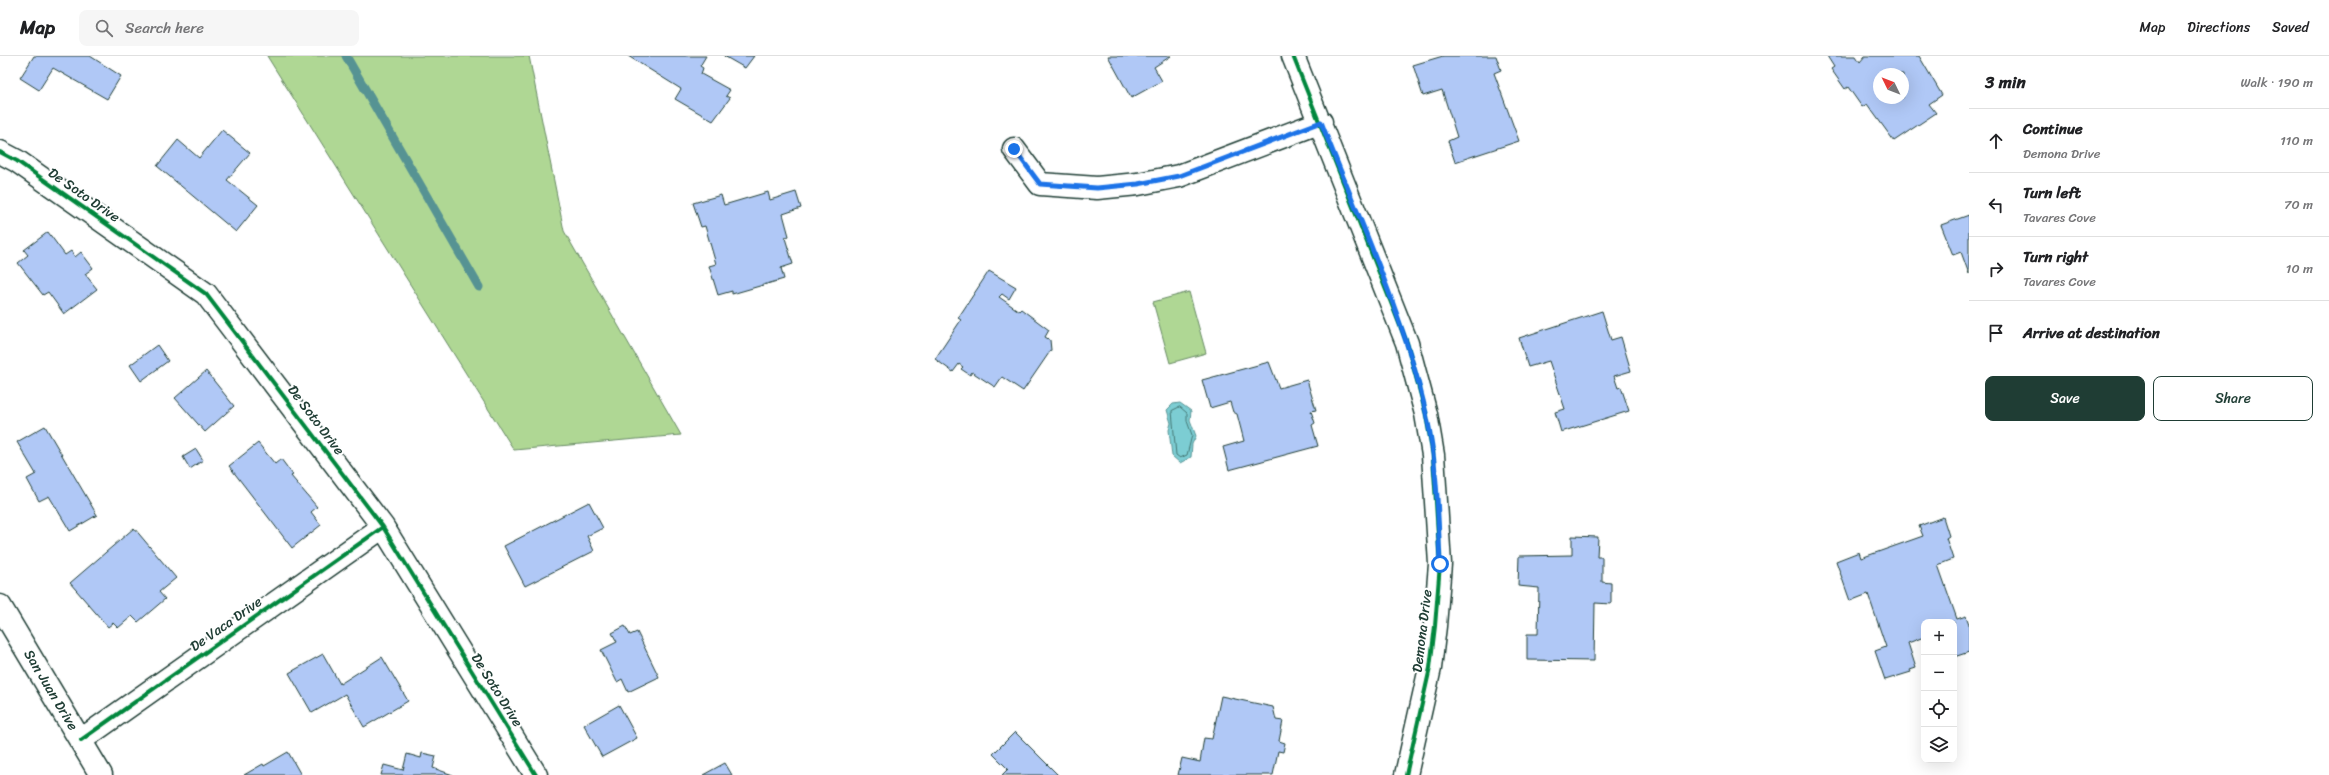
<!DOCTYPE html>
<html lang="en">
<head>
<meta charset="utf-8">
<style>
	:root { --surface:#fff; --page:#f6f6f6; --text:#202124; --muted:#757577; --line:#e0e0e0; --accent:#1f3d34 }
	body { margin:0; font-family:Sriracha,sans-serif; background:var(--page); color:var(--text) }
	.controls { position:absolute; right:12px; bottom:12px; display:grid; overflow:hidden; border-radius:8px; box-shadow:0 4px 16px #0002 }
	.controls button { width:36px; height:36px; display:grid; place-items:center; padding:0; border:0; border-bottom:1px solid var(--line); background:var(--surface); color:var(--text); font:20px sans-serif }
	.compass { position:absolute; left:1873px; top:12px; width:36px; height:36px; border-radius:50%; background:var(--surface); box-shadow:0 4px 16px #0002; rotate:313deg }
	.stop { position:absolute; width:12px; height:12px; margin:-9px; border:3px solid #1a73e8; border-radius:50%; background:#fff }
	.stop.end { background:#1a73e8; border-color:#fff; box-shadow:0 1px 4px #0008 }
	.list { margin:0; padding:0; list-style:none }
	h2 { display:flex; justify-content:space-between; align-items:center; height:52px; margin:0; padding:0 16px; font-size:17px }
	h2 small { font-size:13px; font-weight:400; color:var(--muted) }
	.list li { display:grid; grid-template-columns:26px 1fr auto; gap:12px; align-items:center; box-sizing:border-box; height:64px; padding:0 16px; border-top:1px solid var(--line) }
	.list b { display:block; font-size:15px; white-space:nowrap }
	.list p { margin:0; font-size:13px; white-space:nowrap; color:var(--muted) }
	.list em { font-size:13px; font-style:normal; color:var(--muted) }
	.actions { display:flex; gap:8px; padding:12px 16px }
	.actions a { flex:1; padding:9px 0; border:1px solid var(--accent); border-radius:8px; text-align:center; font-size:14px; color:var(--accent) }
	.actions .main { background:var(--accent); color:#fff }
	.icon { flex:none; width:22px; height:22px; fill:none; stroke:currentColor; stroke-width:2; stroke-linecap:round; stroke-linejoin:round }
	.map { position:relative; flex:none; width:1969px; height:719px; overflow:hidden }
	header { display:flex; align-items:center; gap:24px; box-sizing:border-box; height:56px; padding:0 20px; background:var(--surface); border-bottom:1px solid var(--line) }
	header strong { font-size:19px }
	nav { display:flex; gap:22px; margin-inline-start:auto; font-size:14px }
	.search { width:280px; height:36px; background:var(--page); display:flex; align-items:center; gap:10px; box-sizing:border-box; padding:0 14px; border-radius:8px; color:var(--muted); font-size:15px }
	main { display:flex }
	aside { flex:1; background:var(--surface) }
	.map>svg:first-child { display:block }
	.green { fill:#afd794; stroke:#678a64 }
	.water { fill:#7ccdd3; stroke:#579393 }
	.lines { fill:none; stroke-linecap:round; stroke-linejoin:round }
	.shore { stroke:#447774; stroke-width:1 }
	.stream { stroke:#579393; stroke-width:9 }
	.building { fill:#b0c8f6; stroke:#1f3d34; fill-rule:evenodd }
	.minor-casing { stroke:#1f3d34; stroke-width:25 }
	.minor { stroke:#fff; stroke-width:22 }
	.cycleway-casing { stroke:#fff; stroke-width:6 }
	.cycleway { stroke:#00873e; stroke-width:4 }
	.route { stroke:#1a73e8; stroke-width:5 }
	.labels { text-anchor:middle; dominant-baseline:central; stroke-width:4; stroke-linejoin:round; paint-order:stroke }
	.street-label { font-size:14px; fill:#1f3d34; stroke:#fff }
</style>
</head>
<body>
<header>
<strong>Map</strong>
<div class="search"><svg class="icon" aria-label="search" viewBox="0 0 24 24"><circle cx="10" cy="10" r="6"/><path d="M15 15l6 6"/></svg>Search here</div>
<nav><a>Map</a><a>Directions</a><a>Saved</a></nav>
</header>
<main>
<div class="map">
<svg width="1969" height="719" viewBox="0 0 1969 719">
	<rect width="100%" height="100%" fill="#fff"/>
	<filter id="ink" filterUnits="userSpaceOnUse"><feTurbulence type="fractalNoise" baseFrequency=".025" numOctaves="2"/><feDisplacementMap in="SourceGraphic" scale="8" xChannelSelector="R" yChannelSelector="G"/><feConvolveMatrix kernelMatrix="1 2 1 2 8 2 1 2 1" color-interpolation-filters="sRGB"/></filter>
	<g filter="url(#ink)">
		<path class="green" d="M267 0H529L564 175 681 379 514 394Z
			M1189 236 1206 297 1170 307 1153 246Z"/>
		<path class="water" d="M1180 347 1191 355 1190 364 1196 380 1192 388 1191 401 1180 407 1172 400 1169 374 1171 367 1167 354 1173 348Z"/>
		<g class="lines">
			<path class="shore" d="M1180 351 1187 357V365L1192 379 1187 399 1180 402 1176 399 1172 355Z"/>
			<path class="stream" d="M346 0 479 231"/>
		</g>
		<path class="building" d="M34 0H90L121 20 107 43 53 12 39 34 20 22Z
			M628 0H706L700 10 703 12 701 18 730 34 726 40 730 42 713 65 675 43 681 33Z
			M724 0H754L745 12Z
			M1108 0H1171L1154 11 1162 25 1131 42Z
			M1443 0H1496L1501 14 1494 17 1519 85 1455 106 1448 85 1457 81 1442 34 1423 40 1413 9Z
			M1827 0H1856L1860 6 1865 0H1919L1942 39 1929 48 1936 57 1894 85 1867 48 1862 51 1848 31 1845 33 1831 13 1834 11ZM1879 18H1903V42H1879Z
			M222 74 250 97 227 124 258 149 236 176 157 110 178 84 199 102Z
			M768 136 770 144 796 136 801 152 783 158 789 180 785 182 793 208 781 212 784 223 732 238V235L718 239 709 210 716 208 705 170 701 171 693 147 721 139 724 149Z
			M1969 159V218L1961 196 1953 199 1941 169Z
			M48 176 65 199 71 195 75 201 81 196 93 212 85 218 97 233 64 258 48 236 43 239 18 207 28 199 24 194Z
			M989 215 1016 231 1009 243 1002 238 999 241 1019 255 1021 253 1049 274 1045 281 1050 284 1051 294 1023 335 1002 321 995 331 972 316 970 319 961 313 963 311 959 308 953 316 935 303 961 264 958 262Z
			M1602 255 1611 284 1621 281 1631 315 1614 320 1618 332 1621 331 1629 355 1561 376 1555 356 1565 353 1549 305 1528 311 1519 282Z
			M157 289 168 305 141 325 130 309Z
			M1269 306 1279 332 1307 324 1316 354 1311 355 1315 367 1312 369 1318 390 1229 414 1223 391 1244 385 1237 358 1233 356 1230 346 1210 352 1202 324Z
			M206 315 234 350 205 376 175 342Z
			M45 370 97 459 70 475 49 440 39 445 27 423 36 418 17 386Z
			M258 387 275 408 281 403 293 419 291 420 317 451 311 456 321 469 292 492 229 410Z
			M196 393 203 404 190 413 183 401Z
			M589 446 603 472 587 480 594 495 525 530 504 490Z
			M1943 461 1949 480 1946 482 1953 503 1938 509 1957 563 1966 560 1969 568V596L1954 601V566H1924V581L1908 587 1916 612 1910 614 1911 616 1885 624 1875 595 1886 591 1868 538 1850 545 1836 505 1859 496 1861 502 1923 480 1919 470Z
			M134 472 176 522 159 536 165 543 138 566 132 560 118 572 113 567 108 571 70 527Z
			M1572 480 1598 481 1597 501H1602V526L1611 527V548L1595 547 1594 605 1527 604V578H1538L1539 532 1518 530 1519 500 1572 499Z
			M625 570 630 579 637 576 659 621 628 636 622 623 617 626 601 594 617 586 612 577Z
			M323 598 340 628 382 601 408 645 364 671 345 638 312 657 289 617Z
			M1221 640 1273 651 1276 664 1283 665 1279 685 1285 687 1283 696 1278 695 1273 719H1178L1182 702 1200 706 1204 682 1212 683Z
			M619 649 637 682 602 701 584 669Z
			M1015 676 1058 719H1002L1008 713 993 698Z
			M288 696 301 719H244L263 708 264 710Z
			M422 697 436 700 433 712 453 719H381L384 709 403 714 407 698 421 702Z
			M725 707 732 719H703Z"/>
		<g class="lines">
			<defs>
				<path id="minor" d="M1293 0 1407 287 1426 358 1433 399 1440 508 1435 570 1430 612 1406 719
					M1014 93 1040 128 1097 132 1138 128 1179 120 1321 66
					M0 96 17 105 206 238 383 471 536 719
					M0 550 101 719
					M81 684 383 471"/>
			</defs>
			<use href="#minor" class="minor-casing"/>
			<use href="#minor" class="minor"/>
			<defs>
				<path id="cycleway" d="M1293 0 1407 287 1426 358 1433 399 1440 508 1435 570 1430 612 1406 719
					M0 96 17 105 206 238 383 471 536 719
					M81 684 383 471"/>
			</defs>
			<use href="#cycleway" class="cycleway-casing"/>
			<use href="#cycleway" class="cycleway"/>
		</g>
	</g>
	<g class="lines" filter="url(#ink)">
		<path class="route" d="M1014 93 1040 128 1097 132 1138 128 1179 120 1321 66C1358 161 1403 257 1426 357 1437 406 1438 458 1440 508"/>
	</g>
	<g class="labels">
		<g class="street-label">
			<text transform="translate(84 139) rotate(35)">De Soto Drive</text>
			<text transform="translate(316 364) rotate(53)">De Soto Drive</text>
			<text transform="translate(226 568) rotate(-35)">De Vaca Drive</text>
			<text transform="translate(1422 575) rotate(-83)">Demona Drive</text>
			<text transform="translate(51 634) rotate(59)">San Juan Drive</text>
			<text transform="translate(497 634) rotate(58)">De Soto Drive</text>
		</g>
	</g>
</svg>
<div class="controls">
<button>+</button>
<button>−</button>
<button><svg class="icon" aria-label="locate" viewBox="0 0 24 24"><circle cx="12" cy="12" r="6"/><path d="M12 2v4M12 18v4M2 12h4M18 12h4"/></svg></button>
<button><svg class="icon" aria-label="layers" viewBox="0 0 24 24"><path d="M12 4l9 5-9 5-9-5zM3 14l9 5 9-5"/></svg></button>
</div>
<svg class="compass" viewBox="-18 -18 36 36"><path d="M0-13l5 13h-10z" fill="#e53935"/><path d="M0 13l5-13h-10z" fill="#757577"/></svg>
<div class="stop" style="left:1440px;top:508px"></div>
<div class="stop end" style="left:1014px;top:93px"></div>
</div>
<aside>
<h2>3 min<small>Walk · 190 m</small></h2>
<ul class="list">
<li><svg class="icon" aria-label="ahead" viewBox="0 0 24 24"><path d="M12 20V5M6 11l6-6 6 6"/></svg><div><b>Continue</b><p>Demona Drive</p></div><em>110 m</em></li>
<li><svg class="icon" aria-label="left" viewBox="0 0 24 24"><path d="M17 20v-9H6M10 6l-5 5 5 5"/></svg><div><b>Turn left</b><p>Tavares Cove</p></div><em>70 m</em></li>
<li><svg class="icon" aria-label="right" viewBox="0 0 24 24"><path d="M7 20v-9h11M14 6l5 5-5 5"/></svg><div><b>Turn right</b><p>Tavares Cove</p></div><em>10 m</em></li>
<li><svg class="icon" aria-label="arrive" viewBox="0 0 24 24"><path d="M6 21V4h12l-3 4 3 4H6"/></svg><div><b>Arrive at destination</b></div></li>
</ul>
<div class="actions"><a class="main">Save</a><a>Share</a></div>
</aside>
</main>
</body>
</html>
